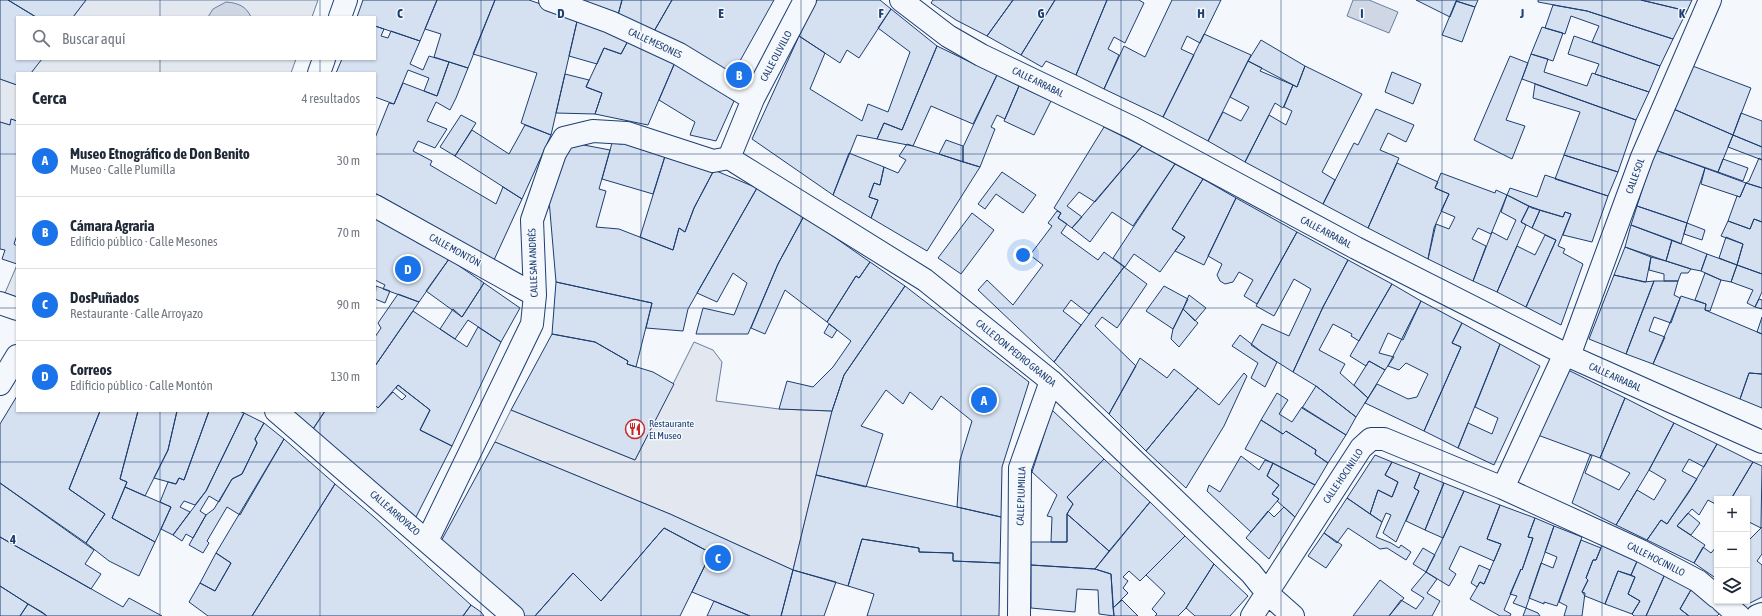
<!DOCTYPE html>
<html lang="es">
<head>
<meta charset="utf-8">
<style>
	:root { --surface:#fff; --page:#f2f2f3; --text:#1f2937; --muted:#747a83; --line:#e0e1e3; --accent:#1a73e8 }
	body { margin:0; font-family:"Asap Condensed",sans-serif; background:var(--page); color:var(--text) }
	.controls { position:absolute; right:12px; bottom:12px; display:grid; overflow:hidden; border-radius:0px; box-shadow:0 1px 3px #0004 }
	.controls button { width:36px; height:36px; display:grid; place-items:center; padding:0; border:0; border-bottom:1px solid var(--line); background:var(--surface); color:var(--text); font:20px sans-serif }
	.you { position:absolute; left:1023px; top:255px; width:14px; height:14px; margin:-10px; border:3px solid #fff; border-radius:50%; background:#1a73e8; box-shadow:0 0 0 6px #1a73e833 }
	.badge { display:grid; place-items:center; width:26px; height:26px; border-radius:50%; background:var(--accent); color:#fff; font-size:13px; font-weight:700 }
	.pin { position:absolute; translate:-50% -50%; border:2px solid #fff; box-shadow:0 1px 4px #0006 }
	.list { margin:0; padding:0; list-style:none }
	h2 { display:flex; justify-content:space-between; align-items:center; height:52px; margin:0; padding:0 16px; font-size:17px }
	h2 small { font-size:13px; font-weight:400; color:var(--muted) }
	.list li { display:grid; grid-template-columns:26px 1fr auto; gap:12px; align-items:center; box-sizing:border-box; height:72px; padding:0 16px; border-top:1px solid var(--line) }
	.list b { display:block; font-size:15px; white-space:nowrap }
	.list p { margin:0; font-size:13px; white-space:nowrap; color:var(--muted) }
	.list em { font-size:13px; font-style:normal; color:var(--muted) }
	.icon { flex:none; width:22px; height:22px; fill:none; stroke:currentColor; stroke-width:2; stroke-linecap:round; stroke-linejoin:round }
	.map { position:relative; flex:none; width:1762px; height:616px; overflow:hidden }
	.search { position:absolute; background:var(--surface); box-shadow:0 1px 3px #0004; left:16px; top:16px; width:360px; height:44px; display:flex; align-items:center; gap:10px; box-sizing:border-box; padding:0 14px; border-radius:0px; color:var(--muted); font-size:15px }
	.panel { position:absolute; background:var(--surface); box-shadow:0 1px 3px #0004; left:16px; top:72px; width:360px; height:340px; border-radius:0px }
	.map>svg:first-child { display:block }
	.parking { fill:#e3e8f0; stroke:#687fa3 }
	.water { fill:#cfd7e4; stroke:#687fa3 }
	.building { fill:#d5e0f0; stroke:#1d3f73 }
	.lines { fill:none; stroke-linecap:round; stroke-linejoin:round }
	.street-casing { stroke:#1d3f73; stroke-width:24 }
	.street { stroke:#f4f7fb; stroke-width:22 }
	.grid { fill:none; stroke:#1d3f73; stroke-width:1; stroke-opacity:0.55 }
	.labels { text-anchor:middle; dominant-baseline:central; stroke-width:3; stroke-linejoin:round; paint-order:stroke }
	.street-label { font-size:10px; fill:#1d3f73; stroke:#f4f7fb }
	.poi-label { font-size:10px; fill:#1d3f73; stroke:#f4f7fb; text-anchor:start }
	.grid-label { font-size:13px; text-anchor:middle; font-weight:bold; fill:#1d3f73; stroke:#f4f7fb; stroke-width:3; stroke-linejoin:round; paint-order:stroke }
</style>
</head>
<body>
<div class="map">
<svg width="1762" height="616" viewBox="0 0 1762 616">
	<rect width="100%" height="100%" fill="#f4f7fb"/>
	<path class="parking" d="M86 0H318L312 17H73Z
		M41 59H296L291 73H31Z
		M0 79 17 85V121L11 119 10 125 0 122Z
		M17 265V297L5 293Z
		M694 342 713 350 722 362 716 401 779 409 832 411 793 570 670 514 495 442 511 410 635 460Z"/>
	<path class="water" d="M1353 0H1369L1398 12 1389 33 1347 16Z
		M226 2C238 3 246 6 251 17H208L213 9Z"/>
	<path class="building" d="M0 0H8L36 17H17V59H42L31 73H17V85L0 79Z
		M8 0H86L73 17H36Z
		M363 0H437L420 41 375 26V17H357Z
		M437 0H495L468 68 434 57 441 34 425 29Z
		M495 0H529L578 17 551 135 521 123 537 73 473 54Z
		M577 0H622L618 15Z
		M622 0H672L653 33 618 15Z
		M672 0H774L731 77 653 33Z
		M817 0H880L891 9 859 58 847 50 840 63 799 36Z
		M933 0H1013L987 36 956 20 931 3Z
		M1013 0H1055L1021 55 987 36Z
		M1055 0H1107L1076 75 1046 61 1042 67 1021 55Z
		M1107 0H1139L1144 3 1125 43 1114 37 1108 49 1119 55 1104 89 1076 75Z
		M1172 0H1221L1200 43 1187 36 1181 49 1194 55 1163 117 1104 89 1124 46 1145 57Z
		M1416 0H1457L1450 17Z
		M1457 0H1478L1475 7 1456 1Z
		M1538 0H1641L1687 11 1673 39 1587 11 1538 2Z
		M1641 0H1692L1687 11Z
		M1456 1 1475 7 1462 42 1442 35Z
		M1553 5 1587 11 1673 39 1660 66 1592 42 1599 26 1571 16 1565 34 1545 28Z
		M891 9 937 46 902 130 884 123 877 139 857 135 833 195 752 139 799 36 825 53 810 89 862 121 868 104 888 112 910 52 878 28Z
		M578 17 629 39 621 54 604 48 597 64 569 56Z
		M375 26 384 29 381 36 388 38 391 31 420 41 410 64 423 70 429 56 449 62 437 96 424 91 429 78 408 70 394 104 375 97V73H336L342 59H375Z
		M1542 27 1563 33 1553 61 1531 54Z
		M1204 34 1251 55 1208 141 1163 117Z
		M1574 36 1660 66 1649 92 1595 74 1599 64 1568 54Z
		M629 39 676 60 648 125 595 114 602 93 586 87 604 48 621 54Z
		M1261 40 1305 66 1297 87 1248 61Z
		M937 46 997 75 973 124 931 106 913 146 877 139 884 123 902 130Z
		M1531 54 1548 59 1544 72 1587 86 1592 73 1649 92 1636 120 1522 79Z
		M1510 56 1528 63 1506 120 1525 126 1512 159 1474 140Z
		M676 60 734 101 716 141 690 135 695 122 659 100Z
		M1248 61 1262 68 1260 71 1293 85 1283 108 1275 103 1245 162 1208 141 1223 112 1241 121 1249 107 1230 97Z
		M449 62 468 68 456 98 450 110 436 102 427 121 447 129 435 148 418 141 413 151 432 161 430 165 496 204 503 187 522 199 494 260 375 193V138L389 103 394 104 403 83 437 96Z
		M1690 65 1751 88 1733 135 1669 107Z
		M1305 66 1362 94 1322 172 1335 180 1323 204 1245 162 1269 115 1286 125 1292 111 1284 107 1293 85 1297 87Z
		M1392 72 1421 84 1413 104 1385 92Z
		M565 74 589 80 586 87 602 93 595 114 556 113Z
		M997 75 1019 86 1005 119 997 115 991 127 995 129 980 167 963 162V147Z
		M1535 84 1636 120 1618 172 1564 155 1580 112 1533 98Z
		M1019 86 1051 101 1034 135 1004 121Z
		M1669 107 1733 135 1718 172 1655 150Z
		M1376 109 1414 125 1406 142 1388 133 1380 150 1399 158 1368 228 1323 204 1354 143 1358 145Z
		M1741 113 1762 121V147L1733 135Z
		M461 115 476 123 455 156 440 147Z
		M11 119 17 121V235L14 244 17 246V264L2 259 5 250 0 249V122L10 125Z
		M525 125 551 135 522 199 455 156 472 130 509 154Z
		M1104 127 1142 146 1095 202 1079 192 1067 206 1082 217 1072 228 1058 218 1061 213 1054 208Z
		M1733 135 1762 147V160L1728 147Z
		M623 140 666 153 653 194 602 179 612 143 622 144Z
		M946 140 963 146V162L939 154Z
		M568 142 610 150 599 189 606 191 596 227 619 229 673 250 679 228 685 232 694 208 714 170 757 188 688 309 683 331 646 328 652 303 556 282 549 200Z
		M907 144 980 167 927 251 871 218 878 200 869 197 874 183 880 185 884 167 898 173 906 160 899 156Z
		M1142 146 1175 164 1133 226 1112 212 1090 242 1072 228Z
		M1655 150 1705 168 1687 223 1637 206Z
		M666 153 714 170 694 208 685 232 679 228 673 250 640 237Z
		M849 153 884 167 880 185 874 183 869 197 878 200 871 218 833 195Z
		M1564 155 1618 172 1608 196 1555 179Z
		M1759 158 1762 160V188L1746 183 1749 181Z
		M1723 159 1748 168 1743 181 1718 172Z
		M1397 163 1438 182 1435 188 1449 194 1434 228 1428 259 1368 228Z
		M1175 164 1203 179 1172 229 1185 237 1160 272 1134 254 1125 267 1113 258Z
		M1705 168 1746 183 1740 197 1701 184Z
		M1002 172 1036 195 1023 213 996 194 985 209 978 204Z
		M1441 173 1495 193 1496 190 1507 195 1491 234 1478 228 1472 239 1486 246 1473 281 1428 259 1436 224 1449 229 1455 217 1441 211 1449 194 1435 188Z
		M1545 175 1608 196 1592 242 1563 235 1571 214 1565 212 1563 217 1532 208 1507 195 1510 188 1537 197Z
		M1203 179 1236 198 1204 265 1175 251 1185 237 1172 229Z
		M1746 183 1762 188V222L1754 219 1750 229 1728 221 1737 196 1740 197Z
		M757 188 804 216 778 264 748 334H696L703 308 734 315 747 283 733 273 717 302 697 293Z
		M1507 195 1529 206 1521 222 1526 225 1497 292 1473 281 1492 232 1507 240 1516 220 1501 212Z
		M1236 198 1297 232 1257 304 1244 296 1253 280 1239 272 1233 282 1225 284 1220 281 1217 275 1222 264 1208 256Z
		M1529 206 1540 210 1532 228 1521 222Z
		M1637 206 1687 223 1681 244 1631 225Z
		M1540 210 1563 217 1565 212 1571 214 1558 246 1565 249 1563 253 1583 264 1561 325 1526 307 1556 240 1532 228Z
		M1057 211 1061 213 1058 218 1067 224 1061 233 1098 260 1104 252 1124 267 1089 314 1071 300 1063 311 1081 325 1054 362 978 290 987 280 1013 305 1043 265 1030 255 1052 226 1048 223Z
		M972 213 994 230 961 274 938 258Z
		M375 216 418 243 449 259 419 302 383 289 385 285 375 280Z
		M804 216 870 262 859 278 856 276 827 322 785 290 765 334 751 328 778 264Z
		M1754 219 1762 222V274L1737 265 1743 244 1721 236 1728 221 1750 229Z
		M1687 223 1705 230 1702 240 1684 234Z
		M1631 225 1672 240 1666 261 1625 247Z
		M1297 232 1348 260 1323 307 1293 372 1263 353 1251 345 1262 324 1289 336 1311 289 1294 279 1274 316 1256 306Z
		M1545 235 1556 240 1526 307 1497 292 1517 246 1535 255Z
		M1726 237 1743 244 1737 265 1719 258Z
		M1672 240 1707 254 1701 271 1691 269 1666 261Z
		M1625 247 1651 257 1646 282 1614 275Z
		M1707 254 1737 265 1731 282 1721 280 1701 271Z
		M1651 257 1666 261 1691 269 1688 273H1681L1678 281H1664V274L1649 270Z
		M449 259 484 283 462 317 426 291Z
		M1348 260 1392 284 1359 341 1351 336 1352 334 1333 324 1319 350 1345 364 1340 373 1368 398 1356 417 1316 386 1293 372 1323 307Z
		M870 262 905 286 844 375 832 411 779 409 787 381 813 387 833 367 851 341 827 322 856 276 859 278Z
		M1737 265 1762 274V292L1755 307 1747 303 1753 290 1731 282Z
		M1124 267 1147 284 1117 328 1102 317 1095 326 1136 366 1109 414 1054 362Z
		M1705 273 1721 280 1710 311 1705 310 1706 304 1695 300Z
		M1614 275 1644 282 1654 281 1626 354 1589 339Z
		M1654 281H1678L1674 295 1680 298 1671 323 1654 317 1649 331 1665 337 1653 364 1626 354Z
		M556 282 652 303 636 367 627 364 628 361 595 342 552 334Z
		M484 283 520 308 501 342 468 320 455 339 440 329 453 309 462 317Z
		M1392 284 1421 301 1403 340 1388 333 1379 353 1394 357 1385 370 1369 361 1366 366 1350 356Z
		M376 286 390 291 385 303 375 299Z
		M905 286 1029 382 1002 467 1001 517 957 507 960 460 972 421 941 396 932 410 910 392 903 404 886 390 861 426 883 434 866 487 816 475 832 411 844 375Z
		M1164 286 1188 299 1173 329 1146 311Z
		M398 294 419 302 375 366V337L381 328 378 323Z
		M1189 295 1206 308 1195 321 1183 309Z
		M1681 296 1706 304 1705 310 1762 334V374L1749 373 1740 399 1653 364Z
		M1759 299 1762 300V309L1755 307Z
		M1421 301 1462 323 1452 343 1461 347 1424 431 1365 403 1377 384 1408 399 1417 397 1428 374 1406 363 1399 370 1388 366Z
		M1183 309 1198 323 1179 347 1171 339 1173 329Z
		M413 311 467 347 478 327 501 342 452 446 420 430 430 410 398 385 378 408 375 405V366Z
		M1762 317V334L1757 332Z
		M1462 323 1500 344 1458 448 1424 431 1461 347 1452 343Z
		M829 324 837 330 832 338 824 333Z
		M552 334 595 342 628 361 627 364 653 372 674 384 635 460 511 410Z
		M1240 335 1263 353 1277 362 1265 387 1251 378 1258 363 1232 346Z
		M1500 344 1540 366 1494 465 1458 448 1468 423 1492 434 1498 418 1475 407Z
		M1140 358 1167 378 1174 369 1198 388 1146 451 1109 414Z
		M1369 361 1385 370 1368 398 1354 385Z
		M1566 369 1625 398 1600 458 1535 434Z
		M1244 373 1247 376 1224 426 1186 488 1146 451 1198 388 1219 405Z
		M1749 373 1762 374V408L1740 399Z
		M398 385 430 410 420 430 452 446 416 517 311 432 325 411H375V405L378 408 393 392 402 400 406 396 396 388Z
		M1316 386 1356 417 1346 435 1302 408Z
		M1277 393 1288 400 1279 414 1292 422 1302 407 1346 435 1328 463 1315 454 1316 450 1286 431 1283 434 1261 420Z
		M17 396V411H100L69 489 105 514 86 543 0 483V424Z
		M1625 398 1674 423 1649 470 1616 525 1572 503 1590 455 1592 456 1585 473 1619 490 1630 473 1600 458Z
		M1052 410 1104 459 1067 497 1073 504 1067 514V542H1051L1052 517 1047 516 1057 495 1032 472Z
		M100 411H138L120 479 127 482 112 518 155 542 139 576 109 561 86 543 105 514 69 489Z
		M138 411H177L168 450 145 496 125 487 127 482 120 479Z
		M177 411H209L184 480 179 478 176 484 154 478 168 450Z
		M209 411H239L244 413 206 491 195 505 184 501 180 507 190 512 173 535 161 529 171 507 160 502 168 482 176 484 179 478 184 480Z
		M288 411H325L311 432Z
		M244 413 264 423 255 439 257 443 242 474 232 479 219 502 209 496 200 511 206 515 193 538 186 534 182 541 173 535 206 491Z
		M1261 420 1283 434 1286 431 1316 450 1315 454 1328 463 1315 485 1245 449Z
		M264 423 284 439 240 515 227 507 207 541 209 543 203 553 189 545 206 515 214 509 232 479 242 474 257 443 255 439Z
		M1674 423 1717 444 1704 467 1689 459 1682 471 1697 479 1667 524 1661 520 1647 540 1616 525 1637 490 1654 500 1666 480 1649 470Z
		M284 439 335 484 252 616H208L189 602 200 583 215 591 231 563 216 553Z
		M495 442 670 514 793 570 781 616H750L692 592 711 553 664 528 601 601 573 573 535 616H523L439 545Z
		M1717 444 1753 462 1731 499H1717V505L1708 500 1699 515 1692 509 1677 526 1705 545 1694 563 1647 540 1661 520 1667 524 1689 492Z
		M1375 455 1392 462 1385 475 1398 482 1392 497 1378 490 1370 514 1347 498Z
		M1241 456 1259 470 1265 460 1273 463 1267 476 1279 485 1272 494 1279 499 1251 532 1207 491 1209 485 1220 492Z
		M1104 459 1150 502 1109 551 1067 514 1073 504 1067 497Z
		M1392 462 1420 473 1414 488 1419 491 1396 542 1383 533 1391 515 1386 513 1382 522 1370 514 1378 490 1392 497 1398 482 1385 475Z
		M1753 462 1762 466 1761 528 1747 521V499H1731Z
		M1273 463 1315 485 1295 517 1277 501 1279 499 1272 494 1279 485 1267 476Z
		M1420 473 1444 483 1425 530 1406 521 1419 491 1414 488Z
		M816 475 1001 517 1000 563 953 561V553L919 552V548L862 539 848 586 793 570Z
		M0 483 94 550 85 564 101 574 91 589 0 537Z
		M1444 483 1464 491 1443 538 1425 530Z
		M335 484 374 517 471 605 463 616H252Z
		M125 487 171 507 155 542 112 518Z
		M1464 491 1500 505 1487 539 1501 544 1494 561 1460 546 1449 569 1456 574 1449 586 1426 572 1443 538Z
		M1347 498 1382 522 1376 537 1391 543 1399 548 1401 545 1411 552 1406 560 1387 548 1380 549 1348 528 1337 543 1324 533Z
		M1150 502 1185 536 1140 581 1129 571 1123 577 1128 581 1123 588 1128 593 1113 608 1111 574 1095 569Z
		M1500 505 1535 518 1528 537 1533 538 1522 570 1521 569 1504 610 1511 614 1510 616H1500L1470 599 1480 582 1484 584 1501 544 1487 539Z
		M1284 507 1295 517 1269 559 1246 538 1268 511 1274 517Z
		M1688 513 1700 523 1691 535 1677 526Z
		M1067 514 1109 551 1095 569 1031 565V542H1067Z
		M1535 518 1554 526 1526 608 1513 603 1517 596 1510 594 1521 569 1522 570 1533 538 1528 537Z
		M1554 526 1582 537 1557 606 1544 602V604L1529 598 1541 563 1553 568 1557 557 1545 552Z
		M1762 527V554L1757 561 1762 565V597L1750 603 1747 600V542Z
		M664 528 711 553 680 616H535L573 573 601 601Z
		M1324 533 1342 545 1326 568 1308 556Z
		M1185 536 1214 564 1186 608 1178 616H1155L1157 614 1152 609 1165 593 1146 575Z
		M0 537 123 607 129 598 162 616H47L0 586Z
		M862 539 919 548V552L953 553V561L1000 563 999 616H867L874 594 848 586Z
		M1581 540 1601 548 1596 560H1593L1586 578 1588 580 1582 592 1585 593 1582 616H1564L1567 606 1559 602Z
		M1602 545 1638 559 1631 575 1618 571 1605 604 1585 596 1582 592 1588 580 1586 578 1593 560H1596Z
		M1717 546V579L1694 563 1703 547 1711 553Z
		M1423 548 1435 555 1426 572 1413 564Z
		M216 553 231 563 215 591 200 583Z
		M1638 559 1665 574 1646 616H1634L1632 614 1640 601 1628 594 1635 577 1631 575Z
		M1214 564 1248 596 1230 616H1195L1186 608Z
		M1031 565 1095 569 1111 574 1114 616 1099 614 1098 590 1077 589 1075 612 1031 608Z
		M1479 565 1490 570 1484 584 1480 582 1477 587 1471 583Z
		M793 570 836 582 824 616H781Z
		M1618 571 1635 577 1628 594 1640 601 1632 614 1605 604Z
		M1426 572 1437 579 1427 593 1440 601 1432 616H1389L1401 600 1416 609 1424 598 1411 590Z
		M1665 574 1692 588 1680 609 1689 616H1646Z
		M1380 580 1404 598 1389 616H1353Z
		M0 586 28 604 20 616H0Z
		M1692 588 1721 612 1717 616H1689L1680 609Z
		M1122 600 1138 616H1114L1113 608Z
		M714 601 750 616H707Z
		M28 604 42 612 47 616H20Z
		M471 605 481 612 484 616H463Z
		M1526 608 1538 613 1540 616H1523Z"/>
	<g class="lines">
		<defs>
			<path id="street" d="M550 0 610 22 679 54 753 99
				M901 0 948 36 981 55 1133 128 1356 248 1569 356 1762 442
				M340 17 346 0
				M319 73 324 59
				M729 158 925 280 1051 381 1251 573 1267 593 1293 616
				M729 158 753 99 805 0
				M375 206 535 295
				M0 303 17 309
				M0 384 17 356
				M276 411 513 616
				M1503 488 1561 362 1569 356 1642 157 1710 0
				M427 541 532 324 535 295 532 220 555 153 564 138 593 131 627 133 713 161 729 158
				M1722 601 1739 616
				M1019 616 1020 468 1051 381
				M1252 616 1361 448 1371 439H1384L1503 488 1641 551 1698 581 1717 597
				M1757 616 1762 614"/>
		</defs>
		<use href="#street" class="street-casing"/>
		<use href="#street" class="street"/>
	</g>
	<path class="grid" d="M160 0V17M320 0V17M481 0V616M641 0V616M801 0V616M961 0V616M1121 0V616M1281 0V616M1442 0V616M1602 0V616M160 59V73M320 59V73M0 154H17M375 154H1762M0 308H17M375 308H1762M160 411V616M320 411V616M0 462H1762"/>
	<defs>
		<symbol id="restaurant-ring" viewBox="-11 -11 22 22"><circle r="9.5" fill="#f4f7fb" stroke="#c62828" stroke-width="1.5"/><path d="M-5-6h1v4h1v-4h1v4h1v-4h1v5L-1.5 .5V6h-2V.5L-5-1ZM5-6V6H3V1.5H1.5Q1.5-4 5-6Z" fill="#c62828"/></symbol>
	</defs>
	<g fill-rule="evenodd">
		<use href="#restaurant-ring" x="624" y="418" width="22" height="22"/>
	</g>
	<g class="labels">
		<g class="street-label">
			<text transform="translate(655 43) rotate(25)">CALLE MESONES</text>
			<text transform="translate(776 56) rotate(-62)">CALLE OLIVILLO</text>
			<text transform="translate(1038 82) rotate(26)">CALLE ARRABAL</text>
			<text transform="translate(1635 176) rotate(-70)">CALLE SOL</text>
			<text transform="translate(1326 232) rotate(28)">CALLE ARRABAL</text>
			<text transform="translate(455 250) rotate(29)">CALLE MONTÓN</text>
			<text transform="translate(533 263) rotate(-92)">CALLE SAN ANDRÉS</text>
			<text transform="translate(1016 353) rotate(39)">CALLE DON PEDRO GRANDA</text>
			<text transform="translate(1615 377) rotate(24)">CALLE ARRABAL</text>
			<text transform="translate(1343 476) rotate(-56)">CALLE HOCINILLO</text>
			<text transform="translate(1021 496) rotate(-88)">CALLE PLUMILLA</text>
			<text transform="translate(395 513) rotate(41)">CALLE ARROYAZO</text>
			<text transform="translate(1656 559) rotate(27)">CALLE HOCINILLO</text>
		</g>
		<g class="poi-label">
			<text x="649" y="423">Restaurante<tspan x="649" dy="12">El Museo</tspan></text>
		</g>
	</g>
	<g class="grid-label">
		<text x="400" y="18">C</text>
		<text x="561" y="18">D</text>
		<text x="721" y="18">E</text>
		<text x="881" y="18">F</text>
		<text x="1041" y="18">G</text>
		<text x="1201" y="18">H</text>
		<text x="1362" y="18">I</text>
		<text x="1522" y="18">J</text>
		<text x="1682" y="18">K</text>
		<text x="13" y="544">4</text>
	</g>
</svg>
<div class="controls">
<button>+</button>
<button>−</button>
<button><svg class="icon" aria-label="layers" viewBox="0 0 24 24"><path d="M12 4l9 5-9 5-9-5zM3 14l9 5 9-5"/></svg></button>
</div>
<div class="you"></div>
<div class="pin badge" style="left:984px;top:400px">A</div>
<div class="pin badge" style="left:739px;top:75px">B</div>
<div class="pin badge" style="left:718px;top:558px">C</div>
<div class="pin badge" style="left:408px;top:269px">D</div>
<div class="search"><svg class="icon" aria-label="search" viewBox="0 0 24 24"><circle cx="10" cy="10" r="6"/><path d="M15 15l6 6"/></svg>Buscar aquí</div>
<section class="panel">
<h2>Cerca<small>4 resultados</small></h2>
<ul class="list">
<li><span class="badge">A</span><div><b>Museo Etnográfico de Don Benito</b><p>Museo · Calle Plumilla</p></div><em>30 m</em></li>
<li><span class="badge">B</span><div><b>Cámara Agraria</b><p>Edificio público · Calle Mesones</p></div><em>70 m</em></li>
<li><span class="badge">C</span><div><b>DosPuñados</b><p>Restaurante · Calle Arroyazo</p></div><em>90 m</em></li>
<li><span class="badge">D</span><div><b>Correos</b><p>Edificio público · Calle Montón</p></div><em>130 m</em></li>
</ul>
</section>
</div>
</body>
</html>
